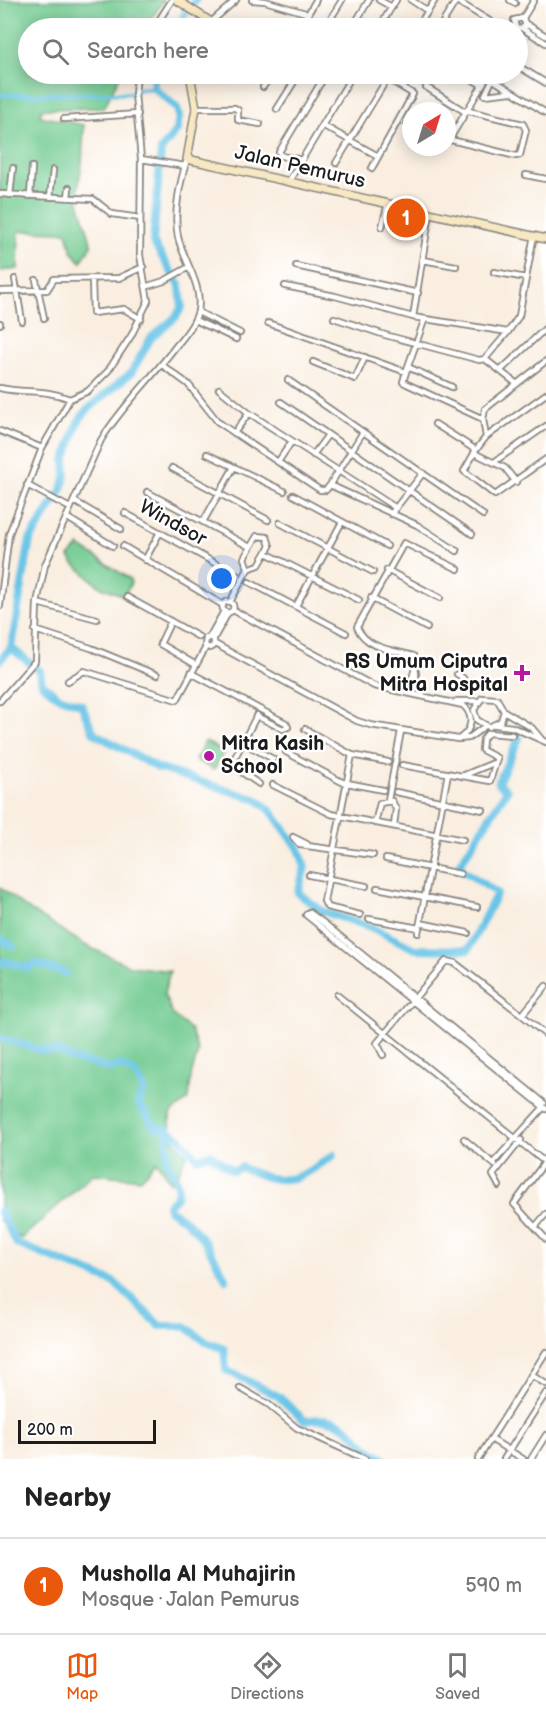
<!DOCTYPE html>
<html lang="en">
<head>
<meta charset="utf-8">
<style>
	:root { --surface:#fff; --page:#f2f2f2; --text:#222; --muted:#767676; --line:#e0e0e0; --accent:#ea580c }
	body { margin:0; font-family:"Balsamiq Sans",sans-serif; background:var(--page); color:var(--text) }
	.compass { position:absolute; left:402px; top:102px; width:54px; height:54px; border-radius:50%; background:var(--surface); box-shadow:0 3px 15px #0003; rotate:38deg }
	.scale { position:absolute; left:18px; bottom:15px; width:138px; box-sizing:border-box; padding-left:6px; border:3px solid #1c1c1c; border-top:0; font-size:16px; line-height:21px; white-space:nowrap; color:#1c1c1c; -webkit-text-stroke:4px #fff; paint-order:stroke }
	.you { position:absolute; left:222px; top:579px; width:21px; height:21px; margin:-15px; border:4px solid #fff; border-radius:50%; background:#1a73e8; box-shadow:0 0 0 9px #1a73e833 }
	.badge { display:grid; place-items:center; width:39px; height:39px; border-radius:50%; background:var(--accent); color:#fff; font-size:20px; font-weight:700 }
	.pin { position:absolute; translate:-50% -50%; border:3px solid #fff; box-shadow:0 2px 6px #0006 }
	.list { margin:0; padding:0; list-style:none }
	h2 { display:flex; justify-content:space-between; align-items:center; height:78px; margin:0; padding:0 24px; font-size:26px }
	h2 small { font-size:20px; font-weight:400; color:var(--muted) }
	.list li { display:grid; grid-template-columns:39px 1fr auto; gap:18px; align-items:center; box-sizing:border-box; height:96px; padding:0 24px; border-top:2px solid var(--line) }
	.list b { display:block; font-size:22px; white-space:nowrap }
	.list p { margin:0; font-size:20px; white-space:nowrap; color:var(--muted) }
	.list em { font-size:20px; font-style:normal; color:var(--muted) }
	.icon { flex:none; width:33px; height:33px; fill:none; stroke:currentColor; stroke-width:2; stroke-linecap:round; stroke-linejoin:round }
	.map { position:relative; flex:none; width:546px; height:1459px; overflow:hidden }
	.search { position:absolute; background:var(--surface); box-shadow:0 3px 15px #0003; left:18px; right:18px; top:18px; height:66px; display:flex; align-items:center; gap:15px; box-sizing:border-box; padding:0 21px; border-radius:33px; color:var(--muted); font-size:22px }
	.sheet { height:174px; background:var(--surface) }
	nav { display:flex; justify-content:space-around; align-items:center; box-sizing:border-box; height:84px; border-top:2px solid var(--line); background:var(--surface); font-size:16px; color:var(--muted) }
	nav a { display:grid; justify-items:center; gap:3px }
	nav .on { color:var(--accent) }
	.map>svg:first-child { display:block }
	.green { fill:#72cb91; stroke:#477456; stroke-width:1.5 }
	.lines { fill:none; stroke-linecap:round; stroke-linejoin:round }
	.canal { stroke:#69c5e7; stroke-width:4.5 }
	.river { stroke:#69c5e7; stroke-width:8 }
	.street-casing { stroke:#8a857e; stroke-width:8 }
	.secondary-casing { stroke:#8a857e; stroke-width:10 }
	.street { stroke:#fff; stroke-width:4.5 }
	.secondary { stroke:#f7e8c3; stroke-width:7 }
	.poi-dot { fill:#b5179e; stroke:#fff; stroke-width:2 }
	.labels { text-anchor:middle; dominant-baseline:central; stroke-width:5; stroke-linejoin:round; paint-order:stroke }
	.street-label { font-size:20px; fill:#1c1c1c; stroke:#fff }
	.poi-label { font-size:20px; font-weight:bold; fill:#1c1c1c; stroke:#fff; text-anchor:end }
</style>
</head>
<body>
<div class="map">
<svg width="546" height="1459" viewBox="0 0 546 1459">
	<rect width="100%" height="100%" fill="#fff"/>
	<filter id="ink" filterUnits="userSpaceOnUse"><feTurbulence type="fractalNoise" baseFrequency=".0167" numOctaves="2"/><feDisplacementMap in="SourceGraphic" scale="12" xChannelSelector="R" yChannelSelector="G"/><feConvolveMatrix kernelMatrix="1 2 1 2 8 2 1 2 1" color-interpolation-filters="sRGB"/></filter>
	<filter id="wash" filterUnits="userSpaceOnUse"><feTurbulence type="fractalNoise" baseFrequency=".008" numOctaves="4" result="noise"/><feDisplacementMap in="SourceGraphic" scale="24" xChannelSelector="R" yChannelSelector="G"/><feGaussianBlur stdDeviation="1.35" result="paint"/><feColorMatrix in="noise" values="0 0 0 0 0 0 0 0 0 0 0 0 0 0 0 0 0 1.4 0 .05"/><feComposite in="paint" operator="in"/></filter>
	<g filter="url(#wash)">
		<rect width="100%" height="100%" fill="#f9eee0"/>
		<path class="green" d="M0 0H164L145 28H28V74H121L104 108 42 109 40 116 84 125 82 164 77 195 92 245 81 262 72 252 67 232 19 231 18 269 0 271Z
			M79 546 130 579 131 583 124 596 99 586 74 564 69 557Z
			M205 741 224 752 214 770 195 760Z
			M0 887 25 907 85 945 130 966 170 971 164 994 173 1015 191 1030 198 1052 191 1076 189 1099 170 1114 171 1137 187 1155 177 1176 170 1182 156 1161 141 1179 93 1174 21 1239 0 1221Z"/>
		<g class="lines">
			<path class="canal" d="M0 95 134 93 138 89 154 88"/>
			<path class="river" d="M181 28 184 15 196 0
				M11 648 40 671 42 684 59 697 81 704 94 733 121 748 158 768 258 800 271 811 299 849 305 867 298 893 322 911 370 927 415 949 468 950 497 893 458 867 507 790 498 783 519 738
				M0 660 11 648 30 540 62 489 66 474 65 461 78 422 86 411 131 373 151 338 176 317 182 307 180 286 153 242 161 150 177 130 179 116 177 108 154 88V74
				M0 939 12 946
				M0 964 3 961 29 968 34 963 66 973
				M0 1038 41 1050 61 1052 70 1058 112 1069 119 1065 136 1074 144 1089 138 1103 155 1127C176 1130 184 1143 197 1158L210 1154 233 1171 241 1167C286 1188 296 1181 334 1155
				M168 1129 167 1160 178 1185 177 1196 168 1205 169 1210C197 1223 212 1253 226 1279
				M0 1211 17 1244 114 1282 160 1326H185L206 1342 224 1349 226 1370 278 1396 305 1421C312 1420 322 1418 329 1420 353 1424 363 1451 384 1459"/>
		</g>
	</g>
	<g filter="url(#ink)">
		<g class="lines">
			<defs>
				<path id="street" d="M252 0 265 1 309 14
					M379 0 392 7
					M411 0 428 11
					M455 0 501 28
					M510 0 515 3
					M523 18 534 0
					M211 22 236 0
					M526 24 546 36
					M154 28 172 0
					M300 28 316 0
					M325 28 342 0
					M352 28 369 0
					M379 28 396 0
					M417 28 435 0
					M446 28 443 22 456 1
					M516 28 514 20 523 18 526 26 518 29
					M523 29 546 43
					M518 66 546 83
					M307 74 321 83
					M463 74 482 85
					M495 74 485 95 511 92
					M492 79 546 113
					M263 87 272 74
					M426 87 464 111
					M196 108H235L238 110V120L260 124
					M277 109 299 74
					M64 119 138 114
					M411 120 407 124 411 127
					M322 125 378 156
					M447 139 516 156 520 155 526 130 523 124 469 111
					M449 140 489 74
					M141 159 185 166
					M302 160 282 156 279 152 326 74
					M336 163 390 74
					M372 168 413 94 380 74
					M526 175 546 179
					M289 181 353 74
					M0 194 93 199 112 214 140 218
					M10 195 13 168
					M30 196 32 167
					M50 197 53 170
					M68 198 69 188
					M382 227 388 203
					M423 260 456 266
					M296 266 418 293
					M494 272 526 278
					M15 279 22 321
					M36 280 44 318
					M92 280 93 313 124 309 141 319
					M148 286 164 281 189 267
					M285 286 335 296 413 317 430 212
					M0 291 47 290 54 279 119 278 143 267
					M198 312 240 333
					M413 317 508 332 519 316 534 235
					M334 318 385 335 479 360 485 359 508 332
					M195 320 236 339
					M0 323V324
					M268 323 406 372 424 321
					M485 359 517 384
					M313 362 355 379 365 357
					M162 365 188 384 218 422 320 490H326L330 485 363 432
					M408 367 452 387
					M501 370 546 328
					M406 372 403 382 407 384 483 419
					M288 380 483 515
					M0 388C25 394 44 388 70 399
					M219 389 249 413
					M281 402 472 534
					M435 424 476 450 486 437 546 394
					M0 431 42 448
					M234 433 249 413 396 508
					M486 437 483 419 485 409 546 361
					M476 450 464 471 495 495 546 459
					M474 453 505 468 516 482
					M207 454 284 491
					M313 455 327 436
					M278 462 292 441
					M494 462 546 426
					M172 468 268 520
					M27 485 70 508
					M330 485 417 525 457 551
					M147 492 250 547
					M293 495 387 546
					M74 501 121 529
					M125 513 238 576
					M391 514 423 473
					M66 517 113 546
					M203 522 234 467
					M280 523 373 572
					M257 536 267 537 270 546 259 565 248 569 244 558Z
					M123 546 223 605
					M266 553 359 600
					M145 560 160 532
					M387 570 440 598
					M249 582 346 633
					M127 597 199 637
					M371 598 427 628
					M222.5 607a5.5 5.5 0 1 1 11 0a5.5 5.5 0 1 1-11 0Z
					M230 602 248 569
					M37 603 97 619
					M0 606 9 534 42 448 70 399 88 391 108 371 131 336 148 301 140 255 141 159 135 94 137 74
					M296 606 342 522
					M233 610 374 686 463 705C474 715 473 729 460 738
					M171 621 160 644 196 665
					M35 630 91 648 157 675
					M210 636 224 611
					M214 638H206L205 646 210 648 214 645V638L228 613
					M215 644 357 721 370 725 458 739 469 738 485 726
					M191 673 286 723 288 727 283 729 256 716
					M457 674 463 678
					M68 681 84 671 177 700 206 647
					M408 692 415 668
					M414 693 416 674 414 656C394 650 366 649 357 627L404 543 458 569
					M0 701 35 661 37 603 45 565 101 440C122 406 152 378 176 346 184 337 195 324 198 311 203 285 184 262 178 237 173 212 180 183 187 159
					M457 701H478
					M504 711 501 721 489 727 477 720 474 710 482 698 497 699 504 711 532 728 542 740
					M257 715 231 765 259 784
					M496 725 512 727 546 742
					M305 729 352 755 388 762
					M242 742 273 759
					M286 752 342 782 383 790
					M352 755 324 901 327 907 360 915
					M402 765 490 781 497 758 482 750 483 739 488 733 512 735
					M462 776 496 762
					M273 785 331 814 463 840
					M396 792 483 810
					M388 800 401 731
					M375 823 380 803 392 801 396 809 394 826
					M307 844 293 837 300 845 373 855
					M386 859 460 874
					M309 875 366 886
					M377 888 477 907
					M306 915 546 1109
					M306 915 309 912 325 924 544 1103
					M369 919 419 928
					M420 923 468 933
					M418 933 448 773
					M546 986 522 1015 546 1035
					M337 995 546 1163
					M383 1055 377 1043 446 961 455 963 522 1015
					M464 1139 495 1165
					M545 1162 514 1204 546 1239
					M493 1163 543 1108
					M499 1186 493 1175 521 1140
					M535 1227 546 1214
					M531 1375 546 1384
					M240 1388 268 1404 297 1428 365 1459
					M491 1439 523 1459
					M478 1459 546 1352
					M504 1459 546 1393
					M531 1459 546 1435"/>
				<path id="secondary" d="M177 0 211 22 207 28
					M190 74 196 108 187 159 546 239"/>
			</defs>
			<use href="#street" class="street-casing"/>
			<use href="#secondary" class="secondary-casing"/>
			<use href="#street" class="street"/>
			<use href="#secondary" class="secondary"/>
		</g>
	</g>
	<g class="poi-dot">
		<path d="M519 664h6v6h6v6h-6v6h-6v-6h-6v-6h6z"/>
		<circle cx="209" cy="756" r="6"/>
	</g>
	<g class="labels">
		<g class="street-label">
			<text transform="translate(300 167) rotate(13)">Jalan Pemurus</text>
			<text transform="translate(173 523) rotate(29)">Windsor</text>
		</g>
		<g class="poi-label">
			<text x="508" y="662">RS Umum Ciputra<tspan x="508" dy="23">Mitra Hospital</tspan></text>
			<text x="221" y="744" text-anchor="start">Mitra Kasih<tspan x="221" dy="23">School</tspan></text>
		</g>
	</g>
</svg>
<svg class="compass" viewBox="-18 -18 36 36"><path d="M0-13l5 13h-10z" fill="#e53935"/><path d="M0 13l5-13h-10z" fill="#767676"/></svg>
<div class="scale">200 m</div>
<div class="you"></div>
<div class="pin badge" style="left:406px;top:218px">1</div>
<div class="search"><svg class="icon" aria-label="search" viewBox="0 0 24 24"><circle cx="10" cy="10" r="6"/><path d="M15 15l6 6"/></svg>Search here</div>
</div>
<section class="sheet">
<h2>Nearby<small></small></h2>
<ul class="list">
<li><span class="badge">1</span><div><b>Musholla Al Muhajirin</b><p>Mosque · Jalan Pemurus</p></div><em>590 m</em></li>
</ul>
</section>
<nav>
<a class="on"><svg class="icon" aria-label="map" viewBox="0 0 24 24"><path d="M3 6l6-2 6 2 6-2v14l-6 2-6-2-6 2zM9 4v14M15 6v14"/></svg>Map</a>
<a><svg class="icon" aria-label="directions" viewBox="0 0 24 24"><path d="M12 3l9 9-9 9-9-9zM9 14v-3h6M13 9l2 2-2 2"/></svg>Directions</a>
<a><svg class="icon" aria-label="saved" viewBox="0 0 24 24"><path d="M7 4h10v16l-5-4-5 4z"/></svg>Saved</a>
</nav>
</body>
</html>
